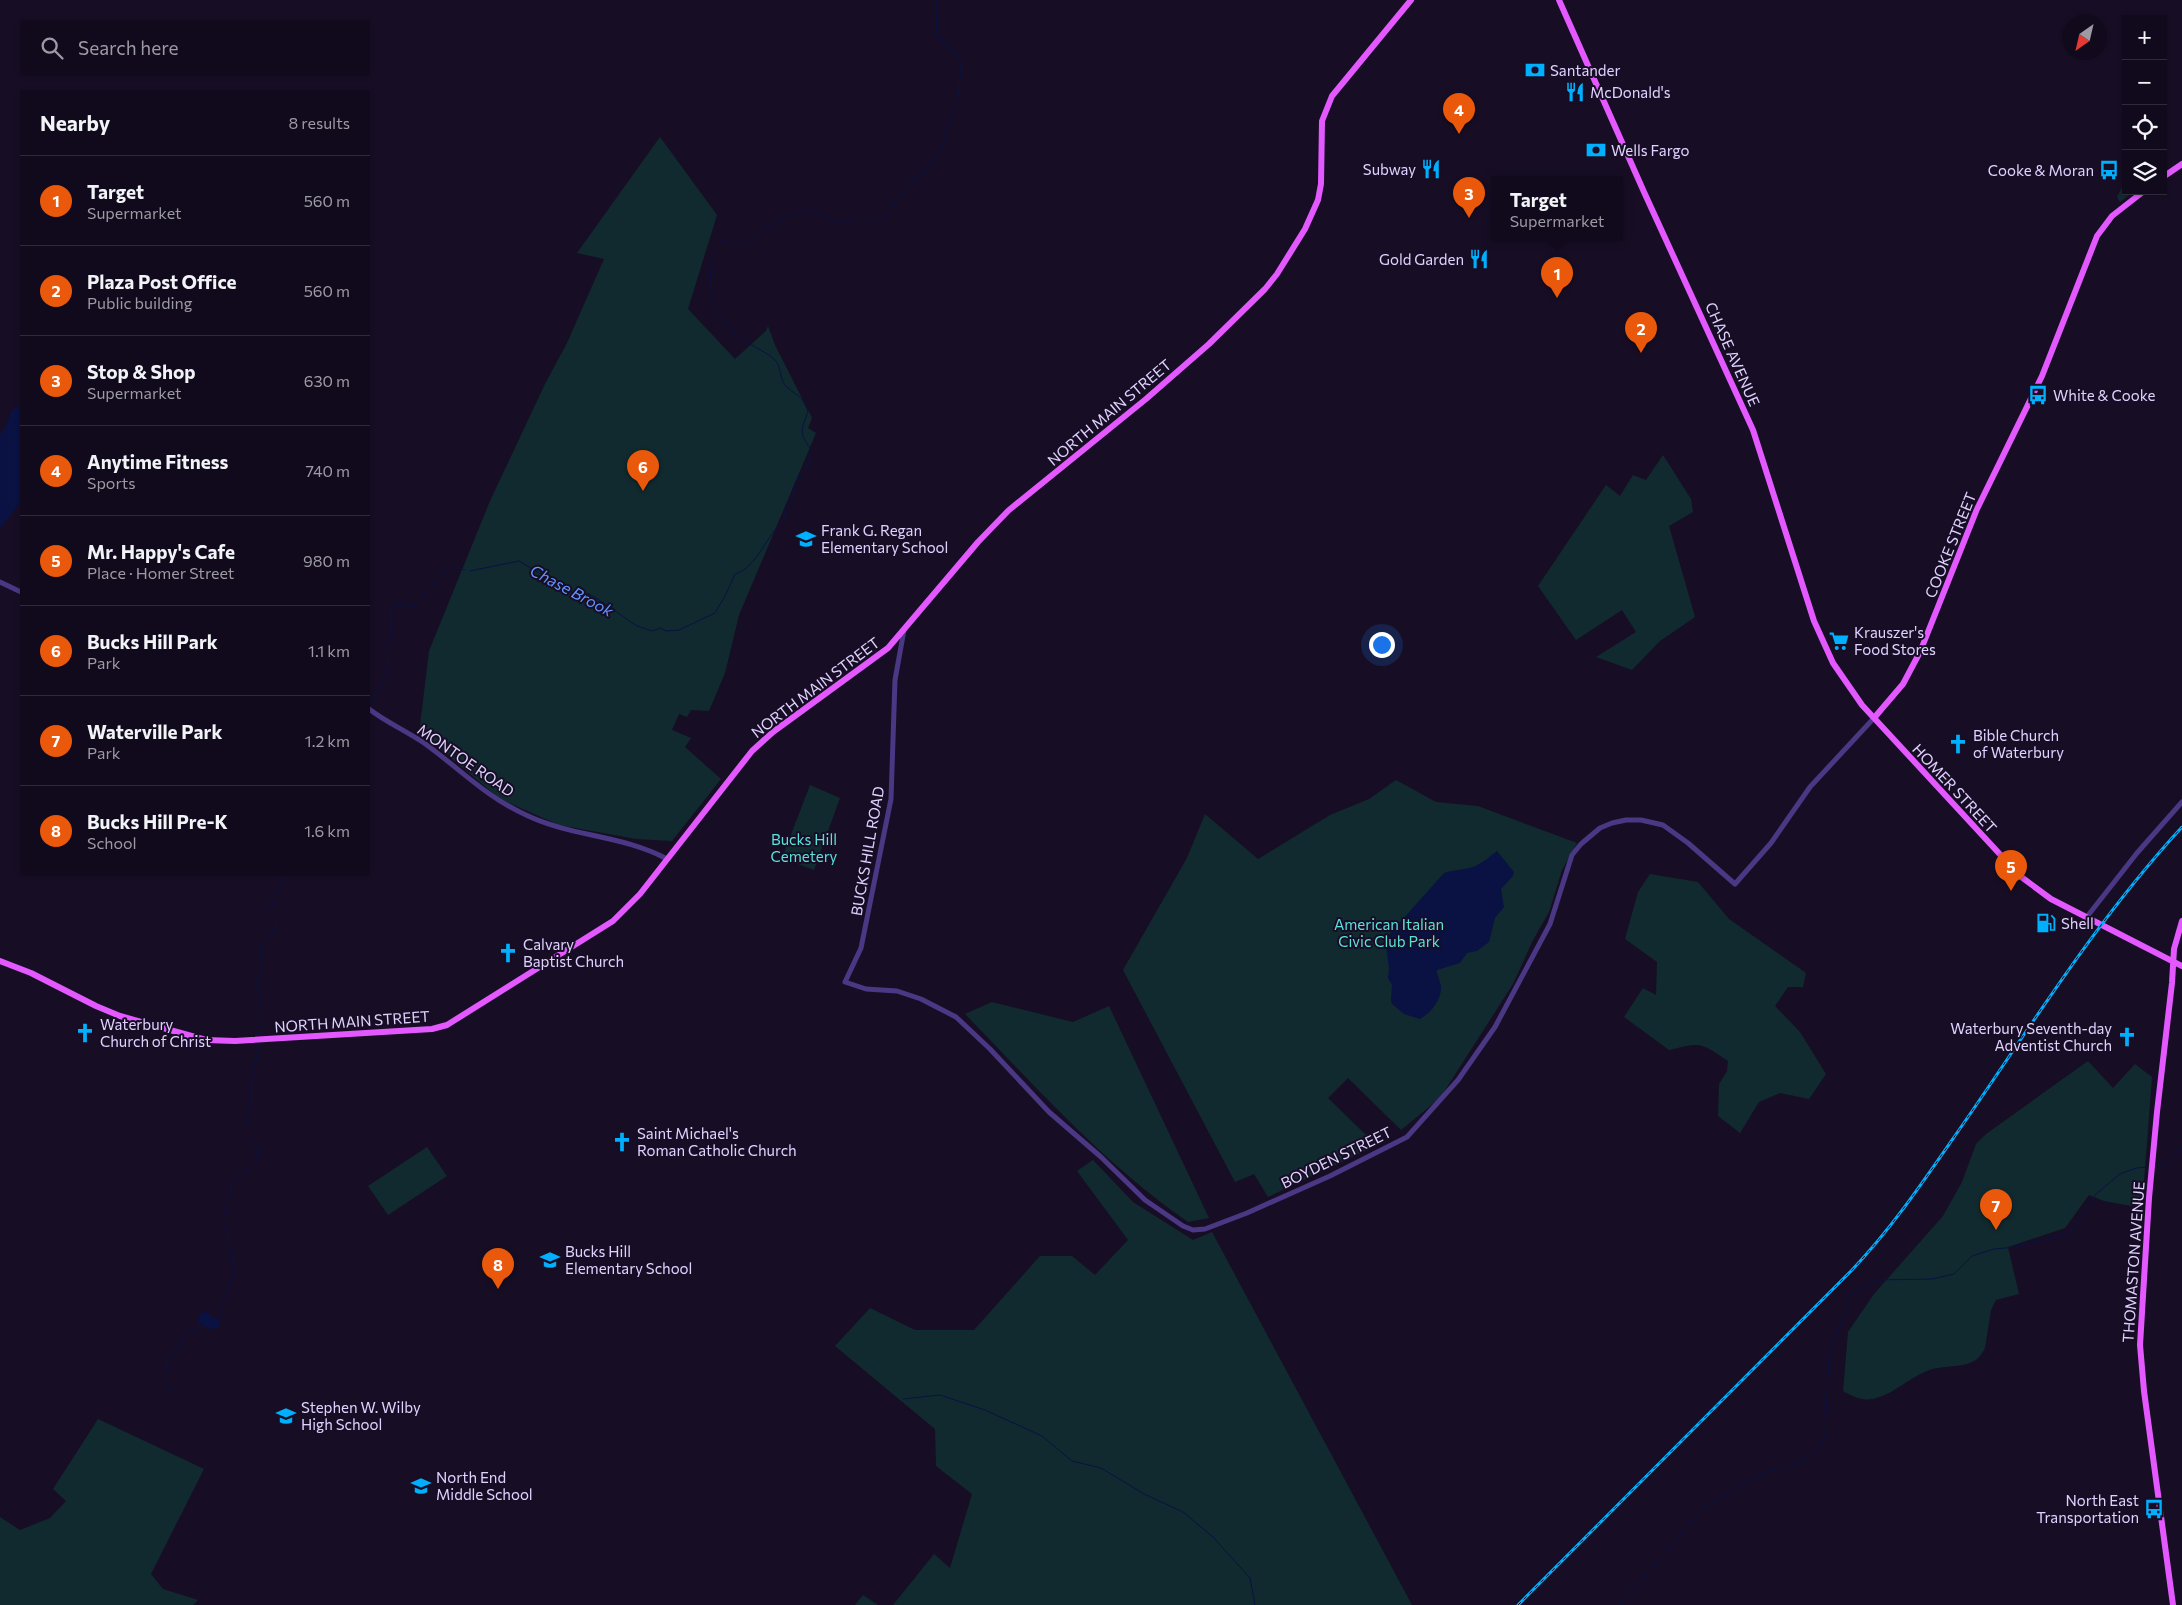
<!DOCTYPE html>
<html lang="en">
<head>
<meta charset="utf-8">
<style>
	:root { --surface:#110a1c; --page:#1e1829; --text:#f1f3f6; --muted:#9c9aa3; --line:#302b3b; --accent:#ea580c }
	body { margin:0; font-family:Commissioner,sans-serif; background:var(--page); color:var(--text) }
	.controls { position:absolute; right:15px; top:15px; display:grid; overflow:hidden; border-radius:0px; box-shadow:0 1px 4px #0004 }
	.controls button { width:45px; height:45px; display:grid; place-items:center; padding:0; border:0; border-bottom:1px solid var(--line); background:var(--surface); color:var(--text); font:25px sans-serif }
	.compass { position:absolute; left:2062px; top:15px; width:45px; height:45px; border-radius:50%; background:var(--surface); box-shadow:0 1px 4px #0004; rotate:214deg }
	.you { position:absolute; left:1381px; top:644px; width:18px; height:18px; margin:-12px; border:4px solid #fff; border-radius:50%; background:#1a73e8; box-shadow:0 0 0 8px #1a73e833 }
	.badge { display:grid; place-items:center; width:32px; height:32px; border-radius:50%; background:var(--accent); color:#fff; font-size:16px; font-weight:700 }
	.pin { position:absolute; translate:-50% -41px; filter:drop-shadow(0 1px 2px #0008) }
	.pin::after { content:''; position:absolute; top:26px; width:18px; height:15px; background:inherit; clip-path:polygon(0 0,100% 0,50% 100%) }
	.popup { position:absolute; left:1491px; top:176px; width:132px; height:65px; box-sizing:border-box; display:grid; place-content:center; border-radius:0px; background:var(--surface); filter:drop-shadow(0 1px 4px #0005); font-size:16px; white-space:nowrap; color:var(--muted) }
	.popup b { font-size:19px; color:var(--text) }
	.popup::after { content:''; position:absolute; left:50%; top:100%; margin-left:-10px; border:10px solid transparent; border-top-color:var(--surface) }
	.list { margin:0; padding:0; list-style:none }
	h2 { display:flex; justify-content:space-between; align-items:center; height:65px; margin:0; padding:0 20px; font-size:21px }
	h2 small { font-size:16px; font-weight:400; color:var(--muted) }
	.list li { display:grid; grid-template-columns:32px 1fr auto; gap:15px; align-items:center; box-sizing:border-box; height:90px; padding:0 20px; border-top:1px solid var(--line) }
	.list b { display:block; font-size:19px; white-space:nowrap }
	.list p { margin:0; font-size:16px; white-space:nowrap; color:var(--muted) }
	.list em { font-size:16px; font-style:normal; color:var(--muted) }
	.icon { flex:none; width:28px; height:28px; fill:none; stroke:currentColor; stroke-width:2; stroke-linecap:round; stroke-linejoin:round }
	.map { position:relative; flex:none; width:2182px; height:1605px; overflow:hidden }
	.search { position:absolute; background:var(--surface); box-shadow:0 1px 4px #0004; left:20px; top:20px; width:350px; height:55px; display:flex; align-items:center; gap:12px; box-sizing:border-box; padding:0 18px; border-radius:0px; color:var(--muted); font-size:19px }
	.panel { position:absolute; background:var(--surface); box-shadow:0 1px 4px #0004; left:20px; top:90px; width:350px; height:785px; border-radius:0px }
	.map>svg:first-child { display:block }
	.green { fill:#112a2f }
	.water { fill:#091243 }
	.lines { fill:none; stroke-linecap:round; stroke-linejoin:round }
	.stream { stroke:#091243; stroke-width:1 }
	.minor { stroke:#4b3884; stroke-width:5 }
	.major { stroke:#e359ff; stroke-width:6 }
	.rail-casing { stroke:#00affd; stroke-width:3 }
	.rail { stroke:#170e25; stroke-width:1; stroke-dasharray:4; stroke-linecap:butt }
	.labels { text-anchor:middle; dominant-baseline:central; stroke-width:4; stroke-linejoin:round; paint-order:stroke }
	.poi-label { font-size:15px; fill:#e0d2ff; stroke:#170e25; text-anchor:start }
	.street-label { font-size:15px; fill:#e0d2ff; stroke:#170e25 }
	.park-label { font-size:15px; fill:#5be1dc; stroke:#170e25 }
	.water-label { font-size:16px; font-style:italic; fill:#6094ff; stroke:#170e25 }
</style>
</head>
<body>
<div class="map">
<svg width="2182" height="1605" viewBox="0 0 2182 1605">
	<rect width="100%" height="100%" fill="#170e25"/>
	<path class="green" d="M660 137 717 215 688 309 735 359 766 331 768 326 775 345 812 418 808 428 816 433 739 615 725 673 709 711 691 710 687 717 679 714 672 730 691 738 685 747 721 779 672 841 636 839 559 825 500 799 444 752 419 734 429 651 490 501 545 384 567 343 604 259 577 253Z
		M2126 179V191H2135L2120 202 2117 197Z
		M1663 455 1691 499 1693 512 1669 526 1695 617 1660 641 1632 670 1596 657 1636 632 1622 610 1576 640 1538 586 1606 485 1620 496 1633 475 1646 480Z
		M1396 780 1436 802 1478 806 1577 843 1562 870 1549 912 1533 940 1513 984 1440 1098 1401 1130 1348 1078 1328 1098 1365 1134 1384 1142 1268 1197 1254 1174 1235 1182 1123 970 1187 858 1205 814 1258 859 1330 815 1369 799Z
		M810 785 840 798 814 870 782 858Z
		M1650 874 1698 882 1729 919 1806 973 1803 987H1788L1775 1006 1800 1032 1826 1074 1809 1099 1780 1093 1759 1102 1740 1133 1718 1116 1719 1084 1727 1071 1728 1061C1700 1042 1702 1042 1669 1050L1624 1017 1643 988 1656 995 1657 962 1625 939 1638 892Z
		M992 1002 1073 1022 1109 1006 1209 1218 1188 1222C1104 1164 1036 1087 965 1014Z
		M2088 1061 2113 1088 2135 1064 2152 1077 2142 1208 2104 1201 2089 1195 2065 1228 2008 1247 2019 1294 1996 1300 1991 1310 1985 1348C1974 1373 1947 1362 1927 1371 1909 1378 1895 1393 1876 1398 1864 1402 1854 1397 1843 1391L1848 1332 1874 1294 1943 1216 1962 1182 1976 1144 1986 1134Z
		M427 1147 447 1176 388 1215 368 1186Z
		M1093 1160 1133 1202 1193 1240 1212 1232 1412 1605H893L934 1554 950 1568 972 1494 936 1466 935 1429 835 1346 870 1308 915 1330H974L1040 1256H1072L1095 1275 1128 1240 1077 1171Z
		M98 1419 204 1469 151 1574 163 1589 198 1600 193 1605H0V1517L20 1530 50 1518 66 1501 53 1489Z
		M863 1595 878 1605H855Z"/>
	<path class="water" d="M21 405V502L0 528V435L6 426 12 410Z
		M1497 851 1514 872 1513 876 1501 889 1504 907 1495 918 1489 942 1477 951 1467 953 1460 963 1437 970C1437 976 1440 980 1441 986 1442 999 1431 1013 1420 1019L1404 1014 1392 1004 1391 1000 1392 985 1388 978 1389 968 1385 939 1444 873C1453 870 1460 870 1469 868 1479 866 1488 858 1497 851Z
		M206 1312 219 1321 220 1326 217 1328 209 1329 199 1322 198 1319 201 1313Z"/>
	<g class="lines">
		<path class="stream" d="M470 571 519 561 571 592 589 594 596 598 637 626 652 631 661 628 666 631 679 630 715 613 725 596 735 574C757 568 767 534 784 520V512L793 500 795 483 808 467 810 448C799 433 801 429 808 412 802 394 797 397 786 386 779 379 782 366 774 359 768 353 759 350 752 345 714 321 711 305 710 262L713 259 714 246 720 240C735 247 756 246 763 228 779 223 796 206 813 212 824 215 830 222 842 224L851 219 882 220 911 184 928 167 942 145 959 92 961 63 956 54 936 34 937 0
			M369 702 373 700 385 675 388 664 387 648 391 633V612L395 605 401 604 414 607 449 565 465 570
			M258 1035 260 1028 259 1006 261 1000 258 983 262 962 260 949 263 943 275 930 276 919 267 910 265 904 275 902 276 892 287 874
			M2155 1166 2168 1163 2182 1146
			M217 1322 221 1319C217 1309 223 1302 227 1292 231 1284 230 1277 235 1269L232 1259 233 1253 227 1243 228 1236 225 1223 228 1197 231 1191V1186L239 1173 241 1171 244 1173 253 1163 258 1160 259 1149 251 1139 252 1127 246 1120 251 1106V1082L259 1045
			M173 1391 168 1388 165 1380 168 1358 175 1352 186 1334 201 1325
			M903 1399 940 1395 985 1410 1042 1436 1072 1461 1101 1468 1144 1494 1183 1512 1213 1537 1250 1578 1255 1605
			M1620 1605 1705 1506 1766 1472 1787 1467 1805 1460 1815 1451 1825 1437 1829 1354 1852 1295 1877 1280 1932 1279 1954 1274 1972 1256 1994 1249 2016 1247 2057 1237 2073 1230 2096 1194 2120 1174 2136 1168 2149 1167"/>
		<path class="minor" d="M0 582 21 592
			M904 630 895 680 891 799 861 948 845 982 866 989 897 991 921 999 956 1017 990 1049 1049 1112 1101 1157 1145 1200 1183 1226 1193 1230 1205 1229 1247 1213 1330 1176 1407 1137 1458 1080 1495 1027 1550 924 1572 855 1581 844 1600 828 1612 823 1626 820H1641L1663 825 1688 843 1735 884 1771 843 1810 787 1874 718
			M369 709C386 722 406 731 424 743 459 768 486 797 526 815 572 837 623 835 667 859
			M2086 918 2137 853 2182 802"/>
		<path class="major" d="M1559 0 1644 192 1753 430 1814 621 1833 663 1862 705 2020 876 2051 899 2182 966
			M2163 177 2182 164
			M1874 718 1903 684 1920 652 1977 509 2042 376 2097 236 2112 216 2144 191
			M0 961 31 973 96 1006 120 1016 206 1040 235 1041 432 1029 447 1025 613 921 640 894 752 751 773 732 888 648 978 542 1009 510 1146 399 1209 344 1265 289 1277 274 1305 229 1318 200 1321 184 1322 121 1332 96 1411 0
			M2173 1605 2144 1391 2140 1345 2149 1198 2157 1112 2172 983 2174 949 2182 921"/>
		<defs>
			<path id="rail" d="M1518 1605 1851 1271C1896 1224 1931 1170 1968 1117 2036 1018 2100 916 2182 827"/>
		</defs>
		<use href="#rail" class="rail-casing"/>
		<use href="#rail" class="rail"/>
	</g>
	<defs>
		<symbol id="bank-bare" viewBox="-9 -9 18 18"><path d="M-6-4H6V4H-6ZM0-2.3a2.3 2.3 0 1 0 0 4.6a2.3 2.3 0 1 0 0-4.6Z" fill="#00affd" stroke="#170e25" stroke-width="2.5" paint-order="stroke"/></symbol>
		<symbol id="restaurant-bare" viewBox="-9 -9 18 18"><path d="M-5-6h1v4h1v-4h1v4h1v-4h1v5L-1.5 .5V6h-2V.5L-5-1ZM5-6V6H3V1.5H1.5Q1.5-4 5-6Z" fill="#00affd" stroke="#170e25" stroke-width="2.5" paint-order="stroke"/></symbol>
		<symbol id="bus-bare" viewBox="-9 -9 18 18"><path d="M-5-6H5V4H4V6H2V4H-2V6H-4V4H-5ZM-3.5-4V0h7V-4ZM-3.5 1.2v1.5H-2V1.2ZM2 1.2v1.5H3.5V1.2Z" fill="#00affd" stroke="#170e25" stroke-width="2.5" paint-order="stroke"/></symbol>
		<symbol id="school-bare" viewBox="-9 -9 18 18"><path d="M0-5L7-2L0 1L-7-2ZM-4 1L0 2.5L4 1V4Q0 6-4 4Z" fill="#00affd" stroke="#170e25" stroke-width="2.5" paint-order="stroke"/></symbol>
		<symbol id="supermarket-bare" viewBox="-9 -9 18 18"><path d="M-6-5.5h2.5l.6 2H6L4.5 2H-2.5L-4.4-4H-6ZM-1.5 3.2a1.3 1.3 0 1 0 .1 0ZM3 3.2a1.3 1.3 0 1 0 .1 0Z" fill="#00affd" stroke="#170e25" stroke-width="2.5" paint-order="stroke"/></symbol>
		<symbol id="church-bare" viewBox="-9 -9 18 18"><path d="M-1.2-6h2.4v3.5h3.3v2.4h-3.3V6h-2.4V-.1h-3.3v-2.4h3.3Z" fill="#00affd" stroke="#170e25" stroke-width="2.5" paint-order="stroke"/></symbol>
		<symbol id="fuel-bare" viewBox="-9 -9 18 18"><path d="M-5.5-6h7V0h2V4h1.3V-2.5L3-4.5l.8-.8L6-3V5H2.5V1h-1V6h-7ZM-4.2-4.7v3.2H.2V-4.7Z" fill="#00affd" stroke="#170e25" stroke-width="2.5" paint-order="stroke"/></symbol>
	</defs>
	<g fill-rule="evenodd">
		<use href="#bank-bare" x="1521" y="56" width="28" height="28"/>
		<use href="#restaurant-bare" x="1561" y="78" width="28" height="28"/>
		<use href="#bank-bare" x="1582" y="136" width="28" height="28"/>
		<use href="#restaurant-bare" x="1417" y="155" width="28" height="28"/>
		<use href="#bus-bare" x="2095" y="156" width="28" height="28"/>
		<use href="#restaurant-bare" x="1465" y="245" width="28" height="28"/>
		<use href="#bus-bare" x="2024" y="381" width="28" height="28"/>
		<use href="#school-bare" x="792" y="525" width="28" height="28"/>
		<use href="#supermarket-bare" x="1825" y="627" width="28" height="28"/>
		<use href="#church-bare" x="1944" y="730" width="28" height="28"/>
		<use href="#fuel-bare" x="2032" y="909" width="28" height="28"/>
		<use href="#church-bare" x="494" y="939" width="28" height="28"/>
		<use href="#church-bare" x="71" y="1019" width="28" height="28"/>
		<use href="#church-bare" x="2113" y="1023" width="28" height="28"/>
		<use href="#church-bare" x="608" y="1128" width="28" height="28"/>
		<use href="#school-bare" x="536" y="1246" width="28" height="28"/>
		<use href="#school-bare" x="272" y="1402" width="28" height="28"/>
		<use href="#school-bare" x="407" y="1472" width="28" height="28"/>
		<use href="#bus-bare" x="2140" y="1495" width="28" height="28"/>
	</g>
	<g class="labels">
		<g class="poi-label">
			<text x="1550" y="70">Santander</text>
			<text x="1590" y="92">McDonald's</text>
			<text x="1611" y="150">Wells Fargo</text>
			<text x="1416" y="169" text-anchor="end">Subway</text>
			<text x="2094" y="170" text-anchor="end">Cooke &amp; Moran</text>
			<text x="1464" y="259" text-anchor="end">Gold Garden</text>
			<text x="2053" y="395">White &amp; Cooke</text>
			<text x="821" y="530">Frank G. Regan<tspan x="821" dy="17">Elementary School</tspan></text>
			<text x="1854" y="632">Krauszer's<tspan x="1854" dy="17">Food Stores</tspan></text>
			<text x="1973" y="735">Bible Church<tspan x="1973" dy="17">of Waterbury</tspan></text>
			<text x="2061" y="923">Shell</text>
			<text x="523" y="944">Calvary<tspan x="523" dy="17">Baptist Church</tspan></text>
			<text x="100" y="1024">Waterbury<tspan x="100" dy="17">Church of Christ</tspan></text>
			<text x="2112" y="1028" text-anchor="end">Waterbury Seventh-day<tspan x="2112" dy="17">Adventist Church</tspan></text>
			<text x="637" y="1133">Saint Michael's<tspan x="637" dy="17">Roman Catholic Church</tspan></text>
			<text x="565" y="1251">Bucks Hill<tspan x="565" dy="17">Elementary School</tspan></text>
			<text x="301" y="1407">Stephen W. Wilby<tspan x="301" dy="17">High School</tspan></text>
			<text x="436" y="1477">North End<tspan x="436" dy="17">Middle School</tspan></text>
			<text x="2139" y="1500" text-anchor="end">North East<tspan x="2139" dy="17">Transportation</tspan></text>
		</g>
		<g class="street-label">
			<text transform="translate(1733 354) rotate(66)">CHASE AVENUE</text>
			<text transform="translate(1109 412) rotate(-40)">NORTH MAIN STREET</text>
			<text transform="translate(1950 545) rotate(-68)">COOKE STREET</text>
			<text transform="translate(815 687) rotate(-37)">NORTH MAIN STREET</text>
			<text transform="translate(466 760) rotate(35)">MONTOE ROAD</text>
			<text transform="translate(1955 788) rotate(47)">HOMER STREET</text>
			<text transform="translate(867 851) rotate(-80)">BUCKS HILL ROAD</text>
			<text transform="translate(352 1021) rotate(-4)">NORTH MAIN STREET</text>
			<text transform="translate(1336 1157) rotate(-26)">BOYDEN STREET</text>
			<text transform="translate(2133 1262) rotate(-86)">THOMASTON AVENUE</text>
		</g>
		<g class="park-label">
			<text x="804" y="839">Bucks Hill<tspan x="804" dy="17">Cemetery</tspan></text>
			<text x="1389" y="924">American Italian<tspan x="1389" dy="17">Civic Club Park</tspan></text>
		</g>
		<g class="water-label">
			<text transform="translate(572 590) rotate(28)">Chase Brook</text>
		</g>
	</g>
</svg>
<div class="controls">
<button>+</button>
<button>−</button>
<button><svg class="icon" aria-label="locate" viewBox="0 0 24 24"><circle cx="12" cy="12" r="6"/><path d="M12 2v4M12 18v4M2 12h4M18 12h4"/></svg></button>
<button><svg class="icon" aria-label="layers" viewBox="0 0 24 24"><path d="M12 4l9 5-9 5-9-5zM3 14l9 5 9-5"/></svg></button>
</div>
<svg class="compass" viewBox="-18 -18 36 36"><path d="M0-13l5 13h-10z" fill="#e53935"/><path d="M0 13l5-13h-10z" fill="#9c9aa3"/></svg>
<div class="you"></div>
<div class="pin badge" style="left:1557px;top:298px">1</div>
<div class="popup"><b>Target</b>Supermarket</div>
<div class="pin badge" style="left:1641px;top:353px">2</div>
<div class="pin badge" style="left:1469px;top:218px">3</div>
<div class="pin badge" style="left:1459px;top:134px">4</div>
<div class="pin badge" style="left:2011px;top:891px">5</div>
<div class="pin badge" style="left:643px;top:491px">6</div>
<div class="pin badge" style="left:1996px;top:1230px">7</div>
<div class="pin badge" style="left:498px;top:1289px">8</div>
<div class="search"><svg class="icon" aria-label="search" viewBox="0 0 24 24"><circle cx="10" cy="10" r="6"/><path d="M15 15l6 6"/></svg>Search here</div>
<section class="panel">
<h2>Nearby<small>8 results</small></h2>
<ul class="list">
<li><span class="badge">1</span><div><b>Target</b><p>Supermarket</p></div><em>560 m</em></li>
<li><span class="badge">2</span><div><b>Plaza Post Office</b><p>Public building</p></div><em>560 m</em></li>
<li><span class="badge">3</span><div><b>Stop &amp; Shop</b><p>Supermarket</p></div><em>630 m</em></li>
<li><span class="badge">4</span><div><b>Anytime Fitness</b><p>Sports</p></div><em>740 m</em></li>
<li><span class="badge">5</span><div><b>Mr. Happy's Cafe</b><p>Place · Homer Street</p></div><em>980 m</em></li>
<li><span class="badge">6</span><div><b>Bucks Hill Park</b><p>Park</p></div><em>1.1 km</em></li>
<li><span class="badge">7</span><div><b>Waterville Park</b><p>Park</p></div><em>1.2 km</em></li>
<li><span class="badge">8</span><div><b>Bucks Hill Pre-K</b><p>School</p></div><em>1.6 km</em></li>
</ul>
</section>
</div>
</body>
</html>
